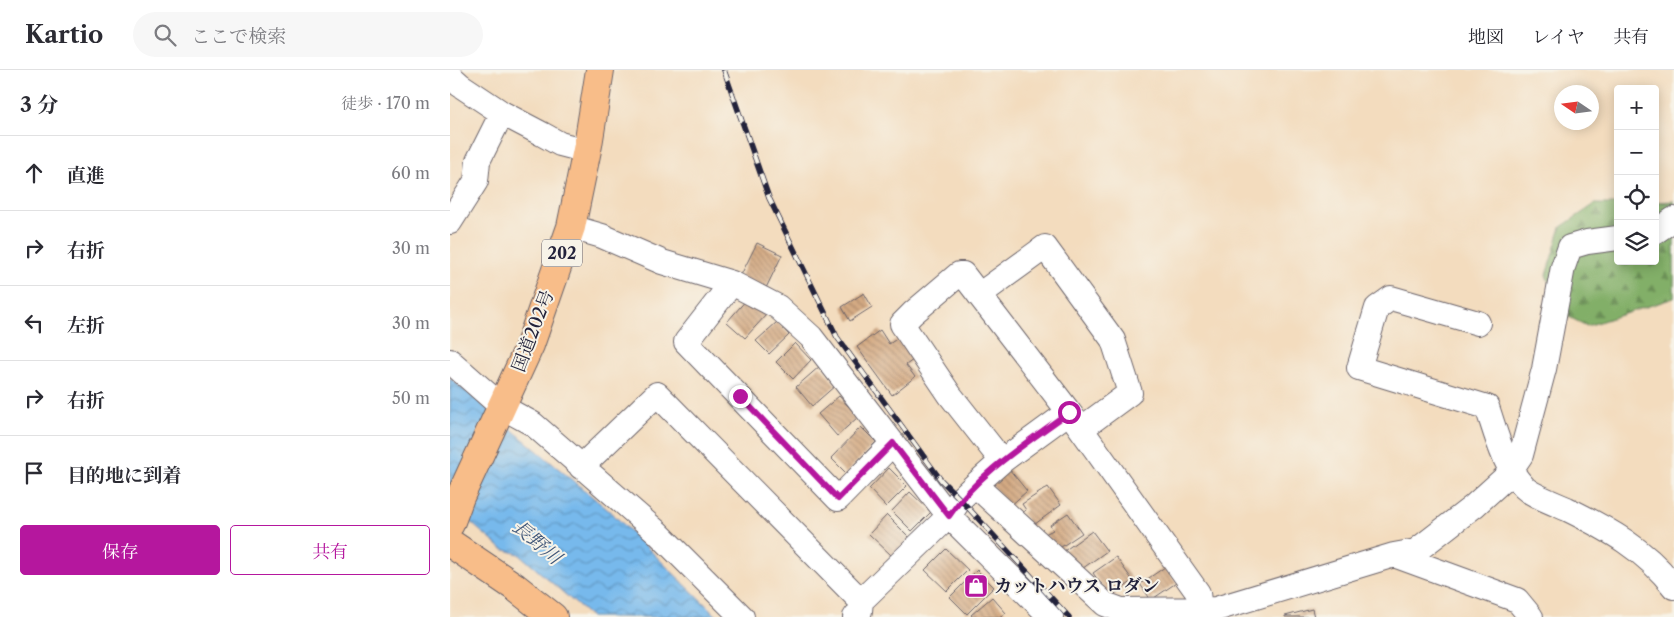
<!DOCTYPE html>
<html lang="ja">
<head>
<meta charset="utf-8">
<style>
	:root { --surface:#fff; --page:#f7f7f7; --text:#2b2b33; --muted:#7c7c81; --line:#e1e1e2; --accent:#b5179e }
	body { margin:0; font-family:"Libre Caslon Text","Noto Serif JP",serif; background:var(--page); color:var(--text) }
	.controls { position:absolute; right:15px; top:15px; display:grid; overflow:hidden; border-radius:5px; box-shadow:0 2px 12px #0003 }
	.controls button { width:45px; height:45px; display:grid; place-items:center; padding:0; border:0; border-bottom:1px solid var(--line); background:var(--surface); color:var(--text); font:25px sans-serif }
	.compass { position:absolute; left:1104px; top:15px; width:45px; height:45px; border-radius:50%; background:var(--surface); box-shadow:0 2px 12px #0003; rotate:283deg }
	.stop { position:absolute; width:15px; height:15px; margin:-11px; border:4px solid #b5179e; border-radius:50%; background:#fff }
	.stop.end { background:#b5179e; border-color:#fff; box-shadow:0 1px 5px #0008 }
	.list { margin:0; padding:0; list-style:none }
	h2 { display:flex; justify-content:space-between; align-items:center; height:65px; margin:0; padding:0 20px; font-size:21px }
	h2 small { font-size:16px; font-weight:400; color:var(--muted) }
	.list li { display:grid; grid-template-columns:32px 1fr auto; gap:15px; align-items:center; box-sizing:border-box; height:75px; padding:0 20px; border-top:1px solid var(--line) }
	.list b { display:block; font-size:19px; white-space:nowrap }
	.list em { font-size:16px; font-style:normal; color:var(--muted) }
	.actions { display:flex; gap:10px; padding:15px 20px }
	.actions a { flex:1; padding:11px 0; border:1px solid var(--accent); border-radius:5px; text-align:center; font-size:18px; color:var(--accent) }
	.actions .main { background:var(--accent); color:#fff }
	.icon { flex:none; width:28px; height:28px; fill:none; stroke:currentColor; stroke-width:2; stroke-linecap:round; stroke-linejoin:round }
	.map { position:relative; flex:none; width:1224px; height:547px; overflow:hidden }
	header { display:flex; align-items:center; gap:30px; box-sizing:border-box; height:70px; padding:0 25px; background:var(--surface); border-bottom:1px solid var(--line) }
	header strong { font-size:24px }
	nav { display:flex; gap:28px; margin-inline-start:auto; font-size:18px }
	.search { width:350px; height:45px; background:var(--page); display:flex; align-items:center; gap:12px; box-sizing:border-box; padding:0 18px; border-radius:28px; color:var(--muted); font-size:19px }
	main { display:flex }
	aside { flex:1; background:var(--surface) }
	.map>svg:first-child { display:block }
	.forest { fill:url(#forest-firs); stroke:#526851 }
	.water { fill:url(#water-waves); stroke:#4c6e94 }
	.building { fill:url(#building-back-hatch) }
	.lines { fill:none; stroke-linecap:round; stroke-linejoin:round }
	.minor-casing { stroke:#6b6369; stroke-width:26 }
	.major-casing { stroke:#6b6369; stroke-width:30 }
	.highway-casing { stroke:#6b6369; stroke-width:30 }
	.minor { stroke:#fff; stroke-width:24 }
	.major { stroke:#f8bd89; stroke-width:28 }
	.highway { stroke:#f8bd89; stroke-width:28 }
	.rail-casing { stroke:#22223b; stroke-width:5.5 }
	.rail { stroke:#f7f3e8; stroke-width:4; stroke-dasharray:11; stroke-linecap:butt }
	.route { stroke:#b5179e; stroke-width:6 }
	.labels { text-anchor:middle; dominant-baseline:central; stroke-width:4; stroke-linejoin:round; paint-order:stroke }
	.shield { fill:#f7f3e8; stroke:#62616f; stroke-width:1 }
	.shield-label { font-size:16px; font-weight:bold; fill:#22223b }
	.street-label { font-size:18px; fill:#22223b; stroke:#f7f3e8 }
	.poi-label { font-size:18px; font-weight:bold; fill:#22223b; stroke:#f7f3e8; text-anchor:start }
	.water-label { font-size:19px; font-style:italic; fill:#405779; stroke:#f7f3e8 }
</style>
</head>
<body>
<header>
<strong>Kartio</strong>
<div class="search"><svg class="icon" aria-label="search" viewBox="0 0 24 24"><circle cx="10" cy="10" r="6"/><path d="M15 15l6 6"/></svg>ここで検索</div>
<nav><a>地図</a><a>レイヤ</a><a>共有</a></nav>
</header>
<main>
<aside>
<h2>3 分<small>徒歩 · 170 m</small></h2>
<ul class="list">
<li><svg class="icon" aria-label="ahead" viewBox="0 0 24 24"><path d="M12 20V5M6 11l6-6 6 6"/></svg><div><b>直進</b></div><em>60 m</em></li>
<li><svg class="icon" aria-label="right" viewBox="0 0 24 24"><path d="M7 20v-9h11M14 6l5 5-5 5"/></svg><div><b>右折</b></div><em>30 m</em></li>
<li><svg class="icon" aria-label="left" viewBox="0 0 24 24"><path d="M17 20v-9H6M10 6l-5 5 5 5"/></svg><div><b>左折</b></div><em>30 m</em></li>
<li><svg class="icon" aria-label="right" viewBox="0 0 24 24"><path d="M7 20v-9h11M14 6l5 5-5 5"/></svg><div><b>右折</b></div><em>50 m</em></li>
<li><svg class="icon" aria-label="arrive" viewBox="0 0 24 24"><path d="M6 21V4h12l-3 4 3 4H6"/></svg><div><b>目的地に到着</b></div></li>
</ul>
<div class="actions"><a class="main">保存</a><a>共有</a></div>
</aside>
<div class="map">
<svg width="1224" height="547" viewBox="0 0 1224 547">
	<defs>
		<pattern id="forest-firs" width="22" height="20" patternUnits="userSpaceOnUse" patternTransform="scale(1.25)"><rect width="22" height="20" fill="#82af67"/><path d="M5 1l3.5 6h-7zM16 11l3.5 6h-7z" fill="#6a8e56"/></pattern>
		<pattern id="water-waves" width="16" height="10" patternUnits="userSpaceOnUse" patternTransform="scale(1.25)"><rect width="16" height="10" fill="#77b9ec"/><path d="M0 5q4-4 8 0t8 0" fill="none" stroke="#6196c0"/></pattern>
		<pattern id="building-back-hatch" width="6" height="6" patternUnits="userSpaceOnUse" patternTransform="scale(1.25)"><rect width="6" height="6" fill="#d4aa83"/><path d="M-1 5l2 2M0 0l6 6M5-1l2 2" fill="none" stroke="#ac8a6c"/></pattern>
	</defs>
	<rect width="100%" height="100%" fill="#f7f3e8"/>
	<filter id="ink" filterUnits="userSpaceOnUse"><feTurbulence type="fractalNoise" baseFrequency=".02" numOctaves="2"/><feDisplacementMap in="SourceGraphic" scale="10" xChannelSelector="R" yChannelSelector="G"/><feConvolveMatrix kernelMatrix="1 2 1 2 8 2 1 2 1" color-interpolation-filters="sRGB"/></filter>
	<filter id="wash" filterUnits="userSpaceOnUse"><feTurbulence type="fractalNoise" baseFrequency=".0096" numOctaves="4" result="noise"/><feDisplacementMap in="SourceGraphic" scale="20" xChannelSelector="R" yChannelSelector="G"/><feGaussianBlur stdDeviation="1.12" result="paint"/><feColorMatrix in="noise" values="0 0 0 0 0 0 0 0 0 0 0 0 0 0 0 0 0 1.4 0 .05"/><feComposite in="paint" operator="in"/></filter>
	<g filter="url(#wash)">
		<rect width="100%" height="100%" fill="#f3dcbe"/>
		<path class="forest" d="M1224 131V228L1137 256 1111 243 1096 205 1111 157 1145 134H1168V191H1205V132Z"/>
		<path class="water" d="M0 308 163 444 268 547H141L69 484 52 479 0 435Z"/>
		<g id="blocks">
			<path class="building" d="M307 173 332 185 315 220 290 207Z
				M414 223 422 237 400 251 392 237Z
				M298 228 316 245 295 268 277 252Z
				M327 252 339 265 319 284 306 271Z
				M430 260 439 274 451 266 467 287 456 295 465 307 442 325 407 277Z
				M345 273 361 290 343 309 326 292Z
				M370 296 386 315 362 336 346 317Z
				M389 326 408 347 387 366 368 344Z
				M411 357 426 372 396 403 381 388Z
				M439 398 457 416 436 437 419 419Z
				M559 399 577 421 559 437 541 414Z
				M598 417 611 435 581 457 572 443 576 440 572 434Z
				M460 422 481 442 462 461 442 441Z
				M618 443 632 463 605 481 595 464 603 460 600 455Z
				M437 445 460 468 442 486 419 464Z
				M642 461 657 481 629 501 614 481Z
				M496 479 518 500 497 521 475 500Z
				M666 487 683 511 660 527 643 503Z
				M715 497 726 513 701 530 690 514Z
				M527 500 544 517 517 544 500 527Z
				M542 527 556 543 551 547H523L521 545Z
				M862 539 864 547H835V546Z"/>
		</g>
	</g>
	<g filter="url(#ink)">
		<use href="#blocks" fill-opacity="0" stroke="#6b6369" stroke-width="1"/>
		<g class="lines">
			<defs>
				<path id="minor" d="M0 6 10 15 52 43 92 64 110 74 137 81
					M0 152 26 111 28 91 52 43
					M121 157 152 166 212 192 282 213 328 237 361 267 499 446 601 547
					M1205 162 1224 149
					M282 213 236 272 388 429 443 373
					M529 225 595 177 663 270 680 323 631 359
					M1028 253 941 228 927 238 909 298 1037 337C1046 363 1053 395 1073 416 1079 424 1106 434 1117 439 1158 459 1195 479 1224 517
					M0 291 52 337 83 354 207 462 292 547
					M552 391 500 325 452 254 463 243 509 204H513L619 342 748 523 750 539
					M131 397 207 324 411 531
					M525 415 552 391 619 342
					M944 485 966 481 1024 436 1056 407 1071 385 1094 299 1113 197 1120 177 1137 172 1168 168
					M405 547 410 541 411 531 499 446 510 429 525 415 655 534 671 540 766 539 944 485 1067 530 1081 547"/>
				<path id="major" d="M0 473 65 517 103 547"/>
				<path id="highway" d="M0 454 10 427 80 275 121 157 138 75 150 0"/>
			</defs>
			<use href="#minor" class="minor-casing"/>
			<use href="#major" class="major-casing"/>
			<use href="#highway" class="highway-casing"/>
			<use href="#minor" class="minor"/>
			<use href="#major" class="major"/>
			<use href="#highway" class="highway"/>
			<defs>
				<path id="rail" d="M274 0 319 128 387 267 491 410 510 429 619 547"/>
			</defs>
			<use href="#rail" class="rail-casing"/>
			<use href="#rail" class="rail"/>
		</g>
	</g>
	<g class="lines" filter="url(#ink)">
		<path class="route" d="M290 326 388 429 443 373 499 446C529 402 577 373 619 342"/>
	</g>
	<defs>
		<symbol id="shop-square" viewBox="-11 -11 22 22"><rect x="-9" y="-9" width="18" height="18" rx="4" fill="#b5179e" stroke="#f7f3e8"/><path d="M-5-2.5h2.3a2.7 3.5 0 0 1 5.4 0H5L5.5 6h-11ZM-1.5-2.5h3a1.5 2.3 0 0 0-3 0Z" fill="#fff"/></symbol>
	</defs>
	<g fill-rule="evenodd">
		<use href="#shop-square" x="512" y="502" width="28" height="28"/>
	</g>
	<g class="labels">
		<rect class="shield" x="92" y="169.5" width="40" height="27" rx="4"/>
		<g class="shield-label">
			<text x="112" y="183">202</text>
		</g>
		<g class="street-label">
			<text transform="translate(83 261) rotate(-69)">国道202号</text>
		</g>
		<g class="poi-label">
			<text x="544" y="516">カットハウス ロダン</text>
		</g>
		<g class="water-label">
			<text transform="translate(87 472) rotate(40)">長野川</text>
		</g>
	</g>
</svg>
<div class="controls">
<button>+</button>
<button>−</button>
<button><svg class="icon" aria-label="locate" viewBox="0 0 24 24"><circle cx="12" cy="12" r="6"/><path d="M12 2v4M12 18v4M2 12h4M18 12h4"/></svg></button>
<button><svg class="icon" aria-label="layers" viewBox="0 0 24 24"><path d="M12 4l9 5-9 5-9-5zM3 14l9 5 9-5"/></svg></button>
</div>
<svg class="compass" viewBox="-18 -18 36 36"><path d="M0-13l5 13h-10z" fill="#e53935"/><path d="M0 13l5-13h-10z" fill="#7c7c81"/></svg>
<div class="stop" style="left:619px;top:342px"></div>
<div class="stop end" style="left:290px;top:326px"></div>
</div>
</main>
</body>
</html>
